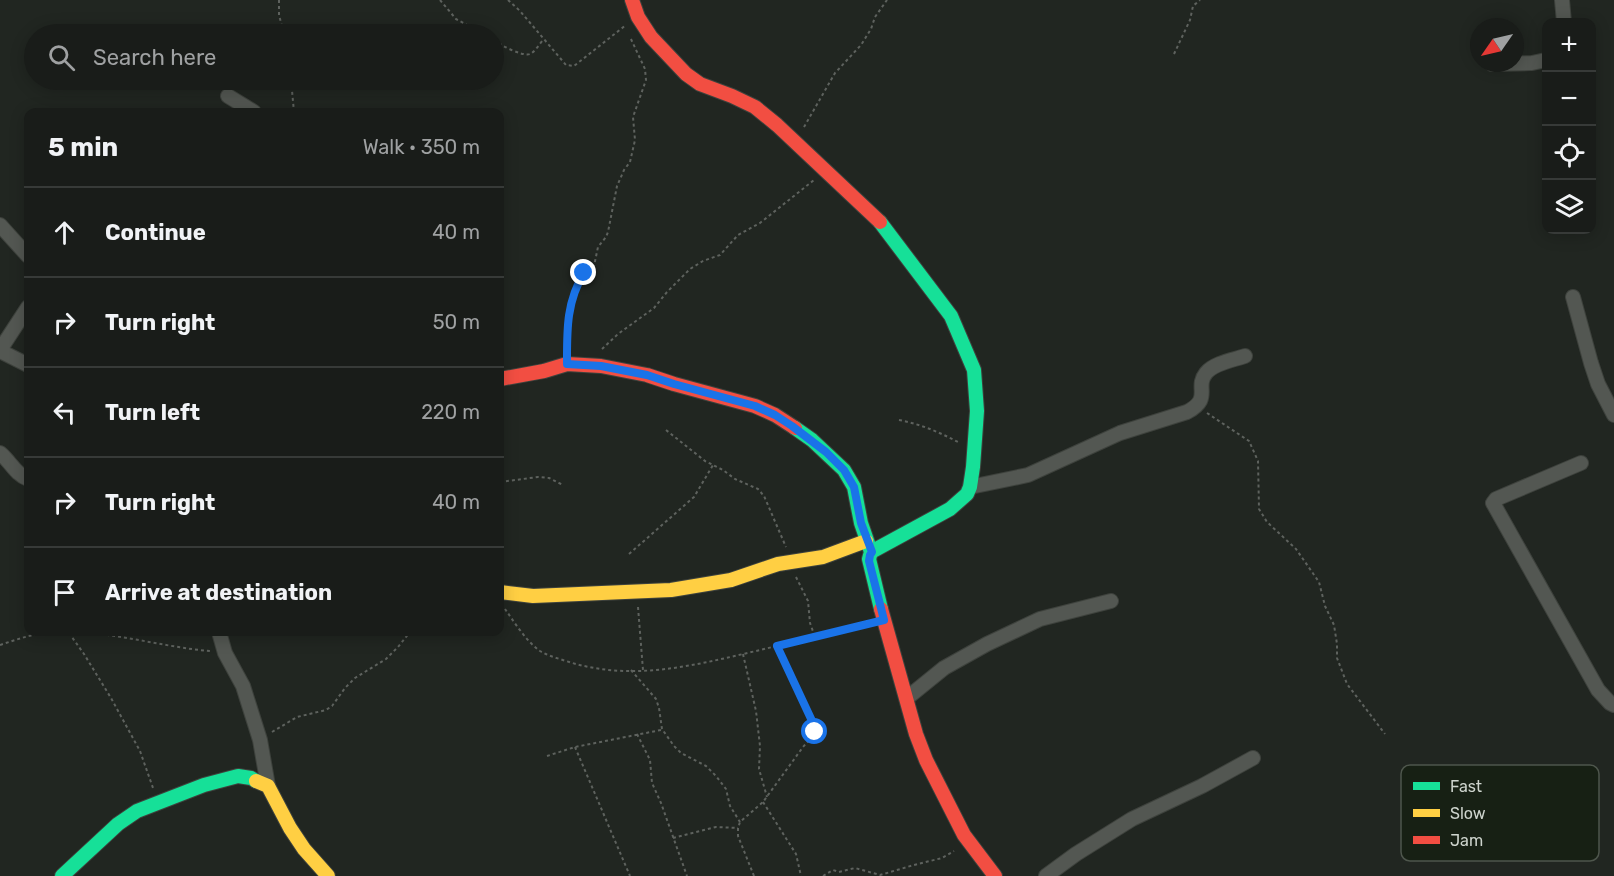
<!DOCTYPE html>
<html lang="en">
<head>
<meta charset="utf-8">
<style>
	:root { --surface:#191c19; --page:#262926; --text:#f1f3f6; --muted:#9fa1a2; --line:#373a38 }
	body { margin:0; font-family:Rubik,sans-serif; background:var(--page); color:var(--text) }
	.controls { position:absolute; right:18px; top:18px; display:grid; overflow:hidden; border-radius:12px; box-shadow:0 3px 15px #0003 }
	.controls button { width:54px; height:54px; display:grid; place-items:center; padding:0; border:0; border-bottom:2px solid var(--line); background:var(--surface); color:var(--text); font:30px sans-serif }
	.compass { position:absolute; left:1470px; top:18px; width:54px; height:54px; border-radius:50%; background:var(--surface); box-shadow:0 3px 15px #0003; rotate:236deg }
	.stop { position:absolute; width:18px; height:18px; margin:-14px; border:4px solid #1a73e8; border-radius:50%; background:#fff }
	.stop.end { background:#1a73e8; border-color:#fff; box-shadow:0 2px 6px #0008 }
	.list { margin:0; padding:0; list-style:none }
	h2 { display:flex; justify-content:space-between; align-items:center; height:78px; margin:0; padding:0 24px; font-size:26px }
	h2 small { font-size:20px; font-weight:400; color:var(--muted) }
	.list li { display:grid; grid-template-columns:39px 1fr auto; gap:18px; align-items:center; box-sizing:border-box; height:90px; padding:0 24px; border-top:2px solid var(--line) }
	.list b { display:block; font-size:22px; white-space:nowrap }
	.list em { font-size:20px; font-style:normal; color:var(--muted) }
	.icon { flex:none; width:33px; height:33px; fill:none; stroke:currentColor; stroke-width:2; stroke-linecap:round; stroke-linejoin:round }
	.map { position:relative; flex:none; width:1614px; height:876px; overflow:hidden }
	.search { position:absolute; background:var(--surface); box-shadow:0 3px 15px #0003; left:24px; top:24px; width:480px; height:66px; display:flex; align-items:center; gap:15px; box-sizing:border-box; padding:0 21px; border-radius:33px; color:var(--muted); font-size:22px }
	.panel { position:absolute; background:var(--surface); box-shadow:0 3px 15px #0003; left:24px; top:108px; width:480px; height:528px; border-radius:12px }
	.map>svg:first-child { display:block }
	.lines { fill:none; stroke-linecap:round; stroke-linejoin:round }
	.street-casing { stroke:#3e423d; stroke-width:16 }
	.fast-casing { stroke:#3e423d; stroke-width:16 }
	.slow-casing { stroke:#3e423d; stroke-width:16 }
	.jam-casing { stroke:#3e423d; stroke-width:16 }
	.path { stroke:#5e625e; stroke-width:2; stroke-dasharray:3 3; stroke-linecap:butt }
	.street { stroke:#535752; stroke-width:14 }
	.fast { stroke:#16e098; stroke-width:14 }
	.slow { stroke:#ffcf43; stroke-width:14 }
	.jam { stroke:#f24e42; stroke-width:14 }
	.route { stroke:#1a73e8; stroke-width:8 }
	.key { fill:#172014; stroke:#4e564c; stroke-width:1.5 }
	.key-label { font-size:16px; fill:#ced4cd }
</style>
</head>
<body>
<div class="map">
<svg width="1614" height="876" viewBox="0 0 1614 876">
	<rect width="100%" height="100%" fill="#212621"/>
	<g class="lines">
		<defs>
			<path id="street" d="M1562 0 1564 22
				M1491 63 1492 64 1532 63 1546 60
				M228 96 254 112
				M0 225 28 256
				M1573 297 1591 363 1598 384 1614 415
				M0 350 28 307
				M0 351 28 365
				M0 453C10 461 16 475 28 479
				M1581 463 1496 499 1493 503 1598 690 1610 703 1614 705
				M970 487 1028 475 1120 433 1187 412C1213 398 1194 388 1206 373 1214 363 1233 360 1245 356
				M219 632 225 653 243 686 260 740 268 786
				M907 698 944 668 987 644 1040 619 1111 601
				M1046 876 1076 854 1132 819 1202 786 1253 758"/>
			<path id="fast" d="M880 222 951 316 974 370 977 411 973 467 970 487 967 494 950 509 871 552 869 559 881 609
				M795 428 812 440 844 470 854 487 861 523 871 552
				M62 876 118 824 137 811 204 785 238 776 251 778 256 781"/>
			<path id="slow" d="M500 592 533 596 671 590 731 580 778 564 823 557 866 541
				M256 781 268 786 290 828 304 849 328 876"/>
			<path id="jam" d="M632 0 638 17 651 37 686 74 700 84 732 96 755 107 777 125 880 222
				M500 379 544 371 567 364 601 366 647 375 674 384 755 406 775 415 795 428
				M881 609 916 734 926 760 964 835 995 876"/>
		</defs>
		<use href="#street" class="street-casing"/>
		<use href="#fast" class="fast-casing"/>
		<use href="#slow" class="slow-casing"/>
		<use href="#jam" class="jam-casing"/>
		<path class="path" d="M279 0V15L284 34
			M440 0 456 19 484 34
			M508 0 520 11 566 65 574 66 626 25
			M494 40C500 45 523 57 530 54 535 52 540 43 544 39
			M1174 54 1190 20 1193 6 1200 0
			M291 80 294 112
			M804 127 835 73 861 45 871 29 875 17 887 0
			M567 349C567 325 566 295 582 275 585 271 590 269 594 266L598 247 606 237 608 232 617 186 624 170 630 162 635 140 633 117 646 80 645 69 630 37
			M602 349 618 334 654 308 667 292 690 269 703 261 720 255 738 235 760 223 814 180
			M1207 413 1249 441 1258 461 1259 509 1267 522 1296 549 1319 582 1325 606 1334 625 1337 644V658L1347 684 1385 734
			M899 420C920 424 939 432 958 442
			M666 430 705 461 723 470 735 479 758 489 764 496 786 547
			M500 482 538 477 549 478 563 485
			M629 554 694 497 713 465
			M796 577 808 601 810 623 815 637
			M638 607 643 670
			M505 609C515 623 526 641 540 651 548 656 557 658 566 661 630 682 692 666 756 651 793 642 830 633 867 624
			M69 633 84 654 111 698 140 751 153 788
			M0 645C18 639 35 633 54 632 104 629 160 647 210 651
			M743 654 756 711 760 746 759 769 767 797
			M631 670 656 699 659 708 662 729 674 746 681 753 706 766 716 776 726 789 730 806 740 822
			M272 732 297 717 326 710 332 706 345 688 355 678 386 659 398 647 410 632
			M637 734 650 760 652 783 661 803 687 876
			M575 747 630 876
			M547 756 575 747 661 730
			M763 802 796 854 801 876
			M673 838 716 827 738 828
			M754 876 738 836V828L740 822 763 802 803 747 812 737 815 728 777 646
			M823 876 833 870 839 872 855 868 880 875 914 865 942 858 954 851"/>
		<use href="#street" class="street"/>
		<use href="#fast" class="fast"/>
		<use href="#slow" class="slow"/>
		<use href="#jam" class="jam"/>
	</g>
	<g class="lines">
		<path class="route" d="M584 273C566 302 567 332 567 364L601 366 647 375 674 384 755 406 775 415 792 426 826 452 844 470 854 487 861 523 872 552 870 555 869 561 884 620 777 646 813 723 815 728V732"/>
	</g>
	<rect x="1401" y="765" width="198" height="96" rx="9" class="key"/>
	<rect x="1413" y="782" width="27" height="8" fill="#16e098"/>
	<rect x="1413" y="809" width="27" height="8" fill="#ffcf43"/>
	<rect x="1413" y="836" width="27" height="8" fill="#f24e42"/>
	<g class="key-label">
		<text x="1450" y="792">Fast</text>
		<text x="1450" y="819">Slow</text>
		<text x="1450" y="846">Jam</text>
	</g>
</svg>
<div class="controls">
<button>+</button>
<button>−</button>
<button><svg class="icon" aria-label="locate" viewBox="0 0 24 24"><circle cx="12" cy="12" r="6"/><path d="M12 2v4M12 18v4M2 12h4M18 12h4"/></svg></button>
<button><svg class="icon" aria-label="layers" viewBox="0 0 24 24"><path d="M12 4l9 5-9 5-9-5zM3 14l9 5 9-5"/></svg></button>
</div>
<svg class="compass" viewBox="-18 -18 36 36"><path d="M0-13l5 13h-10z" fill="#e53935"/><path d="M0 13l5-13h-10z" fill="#9fa1a2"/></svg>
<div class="stop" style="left:815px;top:732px"></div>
<div class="stop end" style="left:584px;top:273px"></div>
<div class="search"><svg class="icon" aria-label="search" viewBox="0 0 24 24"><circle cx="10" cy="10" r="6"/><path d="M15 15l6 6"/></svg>Search here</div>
<section class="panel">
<h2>5 min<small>Walk · 350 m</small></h2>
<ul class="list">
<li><svg class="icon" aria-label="ahead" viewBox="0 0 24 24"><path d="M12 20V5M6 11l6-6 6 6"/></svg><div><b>Continue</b></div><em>40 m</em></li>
<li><svg class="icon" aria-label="right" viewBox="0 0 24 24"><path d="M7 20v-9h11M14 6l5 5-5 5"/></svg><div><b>Turn right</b></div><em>50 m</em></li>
<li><svg class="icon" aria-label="left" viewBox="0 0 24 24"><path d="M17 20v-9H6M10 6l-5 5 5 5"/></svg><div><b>Turn left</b></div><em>220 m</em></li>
<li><svg class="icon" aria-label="right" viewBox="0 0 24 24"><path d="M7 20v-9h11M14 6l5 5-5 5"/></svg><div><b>Turn right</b></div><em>40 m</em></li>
<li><svg class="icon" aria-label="arrive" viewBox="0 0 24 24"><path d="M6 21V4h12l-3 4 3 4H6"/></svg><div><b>Arrive at destination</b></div></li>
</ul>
</section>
</div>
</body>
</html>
